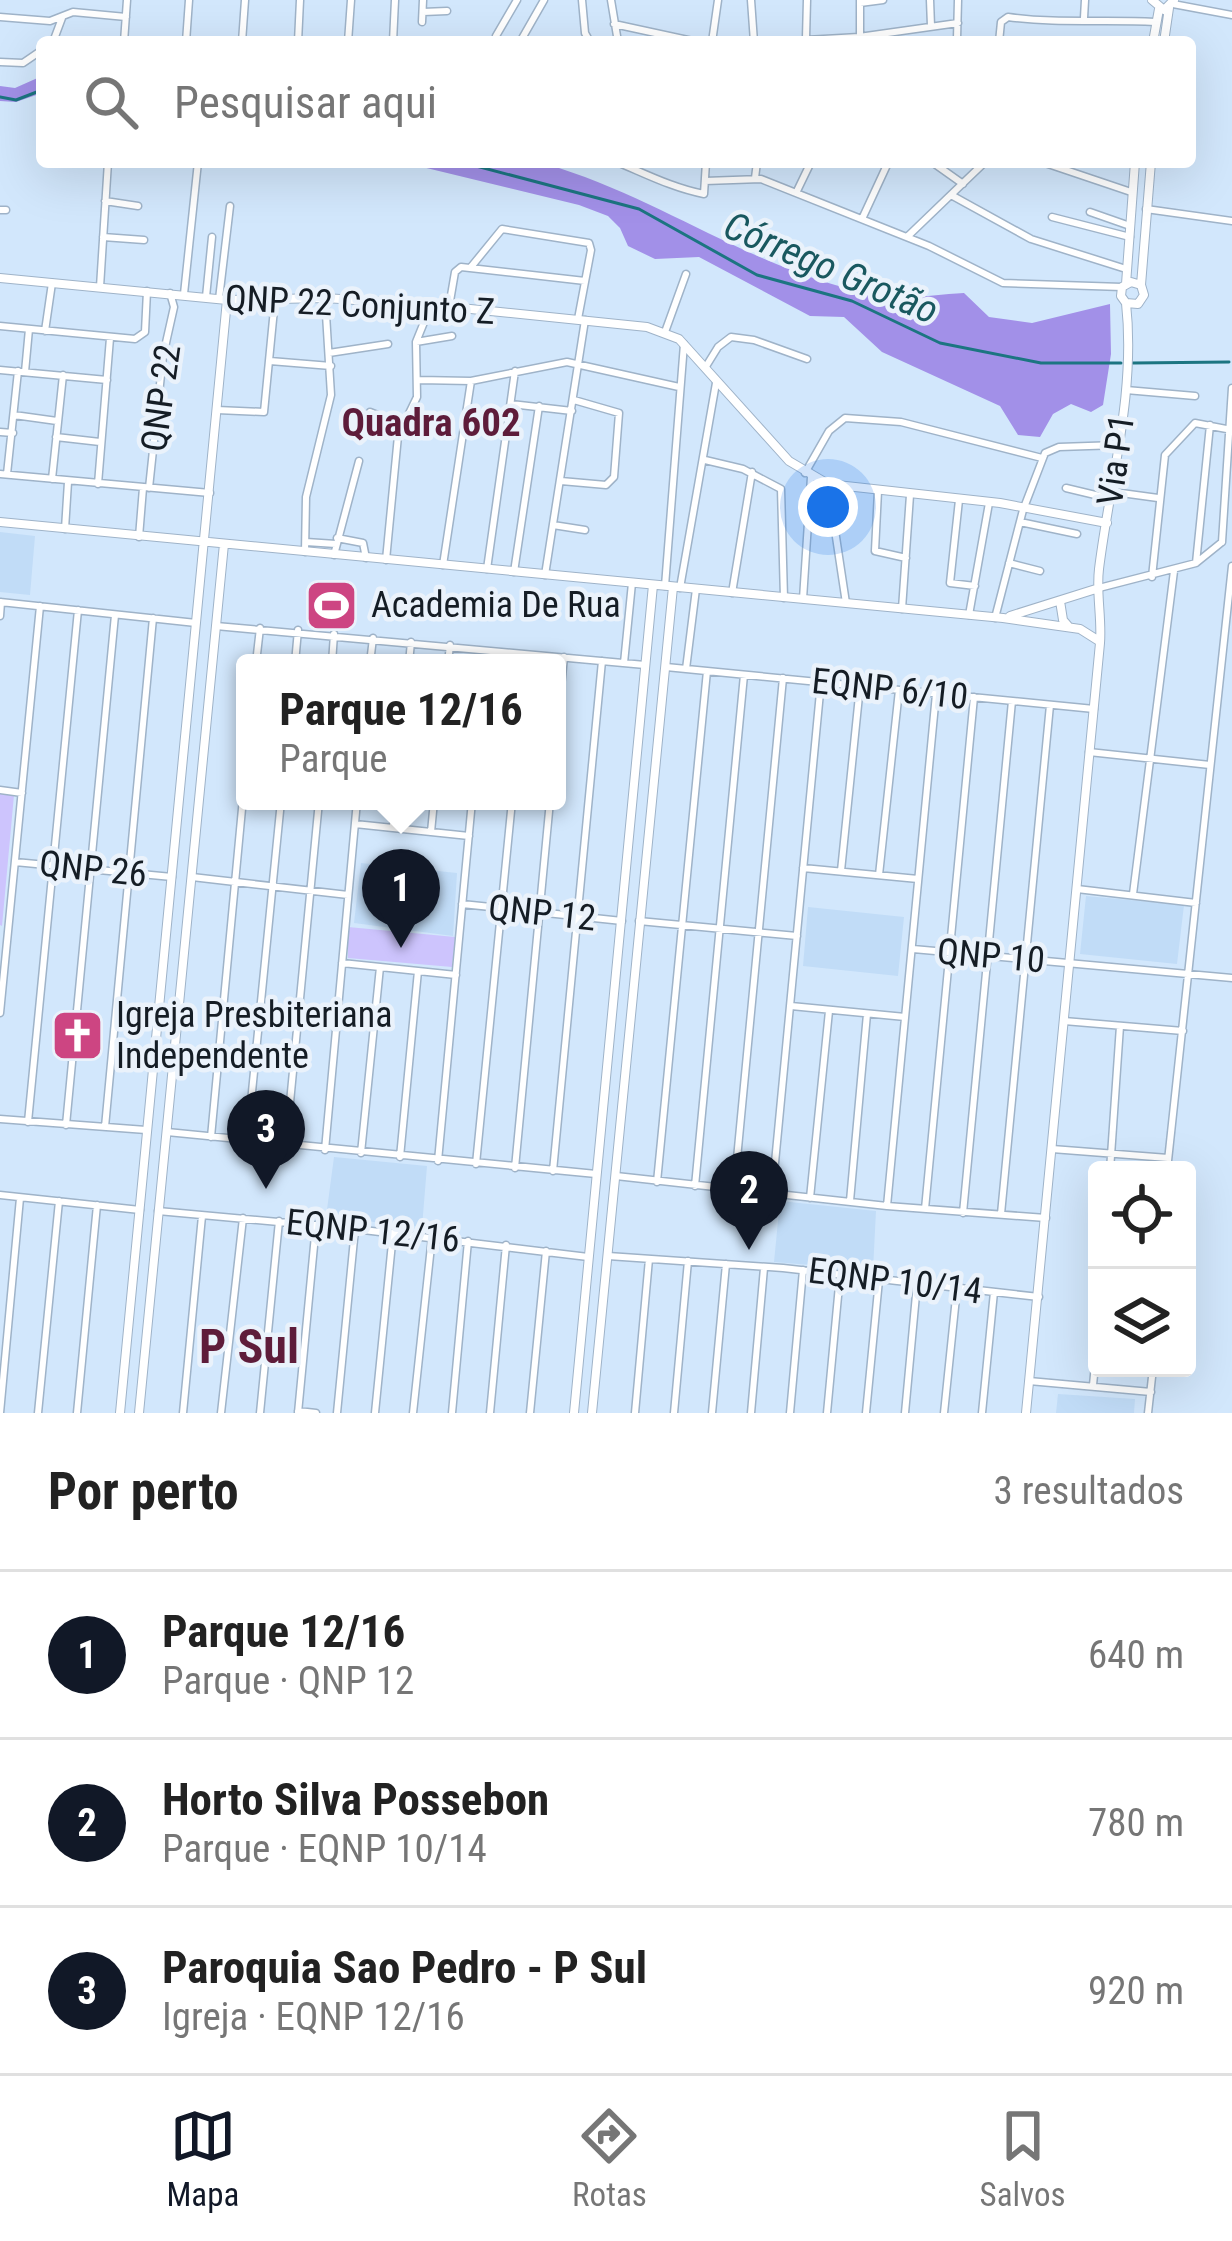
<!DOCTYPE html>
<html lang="pt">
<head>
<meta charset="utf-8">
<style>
	:root { --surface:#fff; --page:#f6f6f6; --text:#222; --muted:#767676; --line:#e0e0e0; --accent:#111827 }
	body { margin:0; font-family:"Roboto Condensed",sans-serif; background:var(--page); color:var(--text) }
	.controls { position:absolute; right:36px; bottom:36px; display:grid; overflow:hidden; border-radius:12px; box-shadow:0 12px 48px #0002 }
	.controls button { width:108px; height:108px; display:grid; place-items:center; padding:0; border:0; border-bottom:3px solid var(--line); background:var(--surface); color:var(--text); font:60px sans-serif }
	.you { position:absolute; left:828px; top:507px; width:42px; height:42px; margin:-30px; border:9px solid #fff; border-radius:50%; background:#1a73e8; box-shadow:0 0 0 18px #1a73e833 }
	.badge { display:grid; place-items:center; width:78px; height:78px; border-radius:50%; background:var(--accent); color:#fff; font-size:39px; font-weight:700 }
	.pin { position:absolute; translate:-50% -99px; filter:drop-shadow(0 3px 6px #0008) }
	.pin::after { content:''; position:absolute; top:63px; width:42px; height:36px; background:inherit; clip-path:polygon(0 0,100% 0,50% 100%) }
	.popup { position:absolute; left:236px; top:654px; width:330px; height:156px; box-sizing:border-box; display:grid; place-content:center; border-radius:12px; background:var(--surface); filter:drop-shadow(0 3px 9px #0005); font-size:39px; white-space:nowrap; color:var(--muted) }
	.popup b { font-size:45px; color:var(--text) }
	.popup::after { content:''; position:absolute; left:50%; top:100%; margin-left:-24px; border:24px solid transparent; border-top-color:var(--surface) }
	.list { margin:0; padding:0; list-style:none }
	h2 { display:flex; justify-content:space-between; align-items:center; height:156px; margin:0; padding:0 48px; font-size:51px }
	h2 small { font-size:39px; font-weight:400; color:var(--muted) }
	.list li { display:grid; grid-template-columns:78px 1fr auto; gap:36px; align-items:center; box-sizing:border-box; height:168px; padding:0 48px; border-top:3px solid var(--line) }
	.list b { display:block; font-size:45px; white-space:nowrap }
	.list p { margin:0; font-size:39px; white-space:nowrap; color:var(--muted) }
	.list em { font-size:39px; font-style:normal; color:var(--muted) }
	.icon { flex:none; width:66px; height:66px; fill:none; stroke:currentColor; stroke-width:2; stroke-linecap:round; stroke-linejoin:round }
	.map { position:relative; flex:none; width:1232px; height:1413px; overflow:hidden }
	.search { position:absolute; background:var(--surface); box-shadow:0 12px 48px #0002; left:36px; right:36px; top:36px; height:132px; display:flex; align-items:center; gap:30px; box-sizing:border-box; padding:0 42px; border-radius:12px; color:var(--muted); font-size:45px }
	.sheet { height:660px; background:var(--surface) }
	nav { display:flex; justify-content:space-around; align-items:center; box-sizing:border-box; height:168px; border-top:3px solid var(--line); background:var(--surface); font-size:33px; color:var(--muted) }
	nav a { display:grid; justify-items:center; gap:6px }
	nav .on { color:var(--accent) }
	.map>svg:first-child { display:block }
	.built { fill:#c1dcf7 }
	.green { fill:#cdc4fd }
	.forest { fill:#a290e8 }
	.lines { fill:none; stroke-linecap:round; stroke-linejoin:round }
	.stream { stroke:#1c7581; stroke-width:3 }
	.minor-casing { stroke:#9fb3c8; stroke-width:9 }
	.tertiary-casing { stroke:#9fb3c8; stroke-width:10 }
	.minor { stroke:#fff; stroke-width:6 }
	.tertiary { stroke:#fff; stroke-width:8 }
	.labels { text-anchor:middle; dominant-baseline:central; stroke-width:9; stroke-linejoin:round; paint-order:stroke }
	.street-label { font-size:36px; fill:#151d25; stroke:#eaf2fb }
	.poi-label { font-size:36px; fill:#151d25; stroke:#eaf2fb; text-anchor:start }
	.water-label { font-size:39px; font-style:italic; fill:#19585f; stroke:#eaf2fb }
	.neighbourhood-label { font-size:39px; font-weight:bold; fill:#5e1c3a; stroke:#eaf2fb }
	.district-label { font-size:48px; font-weight:bold; fill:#5e1c3a; stroke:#eaf2fb }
</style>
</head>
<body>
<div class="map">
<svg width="1232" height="1413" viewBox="0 0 1232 1413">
	<rect width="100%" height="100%" fill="#d2e7fc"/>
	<path class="built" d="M0 532 35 536 30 595 0 592Z
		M361 863 457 873 453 936 354 923Z
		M1086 896 1184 905 1177 964 1080 954Z
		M808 907 904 917 898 976 803 966Z
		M334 1157 427 1166 422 1227 326 1217Z
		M780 1201 876 1211 873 1270 774 1262Z
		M1058 1394 1135 1399 1134 1413H1056Z"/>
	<path class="green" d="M0 794 14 795 2 926 0 925Z
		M348 927 455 937 452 967 348 958Z"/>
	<path class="forest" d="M42 76V93L16 102 0 101V86L15 88Z
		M357 162C409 162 513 153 559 168 671 204 763 275 882 296 908 300 938 294 964 293L989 317 1032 323 1110 304 1111 354 1103 405 1091 412 1071 404 1053 414 1040 437 1018 435 1000 406 882 352 844 317 810 316 699 257 655 259 628 246 620 228 608 216 579 205 410 164 364 166Z"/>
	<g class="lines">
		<path class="stream" d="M0 97 16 100 42 90
			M461 162 639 209 757 275 852 301 940 343 1041 363H1121
			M1133 363 1229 362"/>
		<defs>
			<path id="minor" d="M582 0 585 33 590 42
				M611 0 618 42
				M751 0 754 42
				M930 0 931 26
				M860 3 883 0
				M1173 4 1232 15
				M423 12 447 11
				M0 17 50 21 73 12 126 17
				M1084 18 1085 0
				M422 22 423 0
				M614 24 697 42
				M496 36 517 0
				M806 38 807 0
				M957 39 958 0
				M806 40 859 37 958 23
				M53 42 62 18
				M124 42 127 0
				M186 42 189 0
				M242 42 245 0
				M298 42 300 0
				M348 42 351 0
				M393 42 395 0
				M520 42 544 0
				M712 42 718 0
				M860 42V0
				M999 42 1001 22 1008 17C1058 24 1105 19 1155 22
				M0 62 23 63 42 50
				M617 162C646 174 673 188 704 194L706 162
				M932 162 963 184
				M1042 162 1131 192
				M755 178 757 162
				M705 181 761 179 929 246 1003 283 1122 287
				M797 191 811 162
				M951 195 1031 239 1126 269
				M105 201 138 206
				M1146 209 1232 221
				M0 210H6
				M1090 212 1130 226
				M1052 217 1130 237
				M862 219 887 165
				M103 237 144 240
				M907 237 985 162
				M471 267 502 229 589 243 591 250 578 319
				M100 287 108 162
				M184 294 198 162
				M206 297 212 237
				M219 299 230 206
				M449 307 455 272 461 267 585 281
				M0 326 135 339 145 332 147 291
				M45 331 52 283
				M665 332 686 274
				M416 342 452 336
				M329 353 388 344
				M270 361 331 366
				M705 368 718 347 731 337 754 340 807 359
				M0 370 107 380
				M25 372 29 329
				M419 380 471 381 567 362 679 387
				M1126 390 1195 396
				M511 404 572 411
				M217 410 264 412 275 299
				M370 412 400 424
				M14 415 57 421
				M0 432 13 433
				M56 437 100 442
				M705 460 743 469 781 489 784 598
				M805 473 829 431 845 418 901 422 1042 458
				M0 474 210 493
				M7 474 18 371
				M52 479 63 375
				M561 481 606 485 614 477 619 413 574 400
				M98 484 110 338
				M828 484 846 603
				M149 488 163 356 174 307 170 293
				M1066 488 1112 499
				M878 491 875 551 906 558
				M1114 492 1158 498
				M959 500 950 583 975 586
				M1020 522 1077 534
				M553 525 585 530
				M65 529 68 482
				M139 537 143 488
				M337 538 363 543 366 558
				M306 542 336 544
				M1222 542 1232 388
				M305 552 306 497 331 395 325 298
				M334 555 359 461
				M386 560 398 436 417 397 416 342 431 305
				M1009 563 1040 571
				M1196 563 1210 425
				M443 565 471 381
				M487 569 515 371
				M514 572 539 406
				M545 575 585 320
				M1152 577 1165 455 1195 423 1232 430
				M665 586 684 344
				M680 588 716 383
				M1099 588 1196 563 1222 542
				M732 593 752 472
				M803 599 811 477
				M0 602 196 623
				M902 609 910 495
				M969 615 989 503
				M0 616 1 602
				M995 618 1023 510 1045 453 1059 447 1118 445
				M216 626 645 665
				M256 663 260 628
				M295 663 298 630
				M332 663 334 634
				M370 663 373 638
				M409 663 411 642
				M448 663 450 645
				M624 663 632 583
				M666 667 1094 709
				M686 669 696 589
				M557 726 564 657
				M1089 752 1210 765
				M0 790 22 793
				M355 824 469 836
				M393 827 395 801
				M431 832 434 801
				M15 862 172 877
				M803 868 918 879
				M841 871 860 686
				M879 875 899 690
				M192 877 348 895
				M1077 889 1196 903
				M1133 894 1174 571
				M462 904 622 921
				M639 921 797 936
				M913 949 1232 978
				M342 963 456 975
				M791 1006 905 1017
				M0 1013 40 606
				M1064 1021 1183 1031
				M0 1119 146 1130
				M28 1122 78 610
				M66 1125 115 615
				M105 1127 153 618
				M167 1132 596 1174
				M211 1137 245 777
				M247 1142 281 801
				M286 1144 319 801
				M1052 1149 1168 1158
				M325 1150 357 801
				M361 1153 380 967
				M400 1157 418 971
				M438 1161 472 801
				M476 1164 512 801
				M515 1168 550 801
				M1110 1170 1120 1026
				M1167 1170 1232 566
				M553 1171 602 661
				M616 1176 887 1206 1046 1218
				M657 1182 707 671
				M695 1186 744 675
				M734 1190 783 678
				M772 1194 821 682
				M0 1195 140 1210
				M810 1198 829 1011
				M850 1201 867 1014
				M887 1206 936 694
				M925 1209 974 697
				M158 1211 355 1229 588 1257
				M963 1213 1012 701
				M1001 1214 1050 705
				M608 1256 783 1268 1039 1297
				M1029 1381 1151 1392
				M1093 1385 1097 1345
				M298 1411 316 1413
				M0 1413 20 1198
				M38 1413 59 1201
				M77 1413 97 1205
				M183 1413 202 1216
				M221 1413 243 1218
				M260 1413 279 1221
				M298 1413 316 1225
				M337 1413 355 1229
				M375 1413 393 1233
				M413 1413 432 1237
				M452 1413 468 1241
				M490 1413 506 1245
				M530 1413 546 1251
				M635 1413 649 1259
				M674 1413 688 1261
				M712 1413 726 1264
				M751 1413 764 1268
				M790 1413 803 1270
				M827 1413 840 1275
				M866 1413 879 1280
				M905 1413 917 1284
				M944 1413 957 1288
				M982 1413 994 1292
				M1148 1413 1153 1368"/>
			<path id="tertiary" d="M1152 0 1164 10 1174 0
				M1153 42 1159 9
				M1164 42 1169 8
				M0 278 227 300 325 298 431 305 647 327 679 339 789 461 828 484 1000 503 1107 523
				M1126 284 1135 162
				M1141 285 1131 282 1122 287 1121 296 1126 303 1138 304 1144 295 1141 285 1151 162
				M0 522 1003 618 1080 629 1099 641
				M1060 601 1063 620 1069 627
				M1010 616 1099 588
				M120 1413 227 300
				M139 1413 224 544
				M574 1413 653 585
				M592 1413 673 587
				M1026 1413 1100 643C1102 618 1096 593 1099 569 1110 480 1136 393 1126 303"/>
		</defs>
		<use href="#minor" class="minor-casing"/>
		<use href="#tertiary" class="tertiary-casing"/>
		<use href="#minor" class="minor"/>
		<use href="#tertiary" class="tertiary"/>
	</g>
	<defs>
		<symbol id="stadium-square" viewBox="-11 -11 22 22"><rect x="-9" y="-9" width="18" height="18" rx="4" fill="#cd4582" stroke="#eaf2fb"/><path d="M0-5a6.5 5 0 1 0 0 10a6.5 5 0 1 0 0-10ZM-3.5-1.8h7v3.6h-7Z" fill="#fff"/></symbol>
		<symbol id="church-square" viewBox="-11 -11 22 22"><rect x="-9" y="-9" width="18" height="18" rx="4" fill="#cd4582" stroke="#eaf2fb"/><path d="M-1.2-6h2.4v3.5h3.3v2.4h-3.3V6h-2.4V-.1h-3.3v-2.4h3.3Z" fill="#fff"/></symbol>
	</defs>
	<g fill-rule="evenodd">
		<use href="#stadium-square" x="302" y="576" width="59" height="59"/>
		<use href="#church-square" x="48" y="1006" width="59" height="59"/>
	</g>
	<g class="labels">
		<g class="street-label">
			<text transform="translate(360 305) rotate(3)">QNP 22 Conjunto Z</text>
			<text transform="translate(161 398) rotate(-82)">QNP 22</text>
			<text transform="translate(1116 460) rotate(-82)">Via P1</text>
			<text transform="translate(890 689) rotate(6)">EQNP 6/10</text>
			<text transform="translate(93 869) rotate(6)">QNP 26</text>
			<text transform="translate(542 913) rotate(6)">QNP 12</text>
			<text transform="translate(991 956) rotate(5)">QNP 10</text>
			<text transform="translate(373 1231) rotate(6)">EQNP 12/16</text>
			<text transform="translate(895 1281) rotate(7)">EQNP 10/14</text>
		</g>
		<g class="poi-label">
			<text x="371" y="605">Academia De Rua</text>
			<text x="116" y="1015">Igreja Presbiteriana<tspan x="116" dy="41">Independente</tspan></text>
		</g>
		<g class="water-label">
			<text transform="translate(831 268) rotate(23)">Córrego Grotão</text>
		</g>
		<g class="neighbourhood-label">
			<text x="431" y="423">Quadra 602</text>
		</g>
		<g class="district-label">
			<text x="249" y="1346">P Sul</text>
		</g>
	</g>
</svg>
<div class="controls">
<button><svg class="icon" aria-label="locate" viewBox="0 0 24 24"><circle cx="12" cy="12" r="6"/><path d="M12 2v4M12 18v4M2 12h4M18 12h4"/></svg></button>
<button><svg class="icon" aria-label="layers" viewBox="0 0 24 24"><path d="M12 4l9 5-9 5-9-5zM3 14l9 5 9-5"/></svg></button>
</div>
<div class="you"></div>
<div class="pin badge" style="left:401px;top:948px">1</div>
<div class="popup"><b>Parque 12/16</b>Parque</div>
<div class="pin badge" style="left:749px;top:1250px">2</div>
<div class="pin badge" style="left:266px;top:1189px">3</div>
<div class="search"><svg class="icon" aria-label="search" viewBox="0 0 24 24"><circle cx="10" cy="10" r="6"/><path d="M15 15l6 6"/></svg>Pesquisar aqui</div>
</div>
<section class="sheet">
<h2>Por perto<small>3 resultados</small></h2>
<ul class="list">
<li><span class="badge">1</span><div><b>Parque 12/16</b><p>Parque · QNP 12</p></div><em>640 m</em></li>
<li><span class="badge">2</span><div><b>Horto Silva Possebon</b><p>Parque · EQNP 10/14</p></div><em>780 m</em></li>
<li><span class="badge">3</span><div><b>Paroquia Sao Pedro - P Sul</b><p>Igreja · EQNP 12/16</p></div><em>920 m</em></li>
</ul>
</section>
<nav>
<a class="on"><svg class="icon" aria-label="map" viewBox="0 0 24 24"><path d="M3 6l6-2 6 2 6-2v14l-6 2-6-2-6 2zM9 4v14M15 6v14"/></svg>Mapa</a>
<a><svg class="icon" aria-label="directions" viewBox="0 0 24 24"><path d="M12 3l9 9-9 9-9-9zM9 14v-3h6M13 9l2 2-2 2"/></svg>Rotas</a>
<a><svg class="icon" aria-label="saved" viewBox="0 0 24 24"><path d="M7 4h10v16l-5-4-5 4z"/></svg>Salvos</a>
</nav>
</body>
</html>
